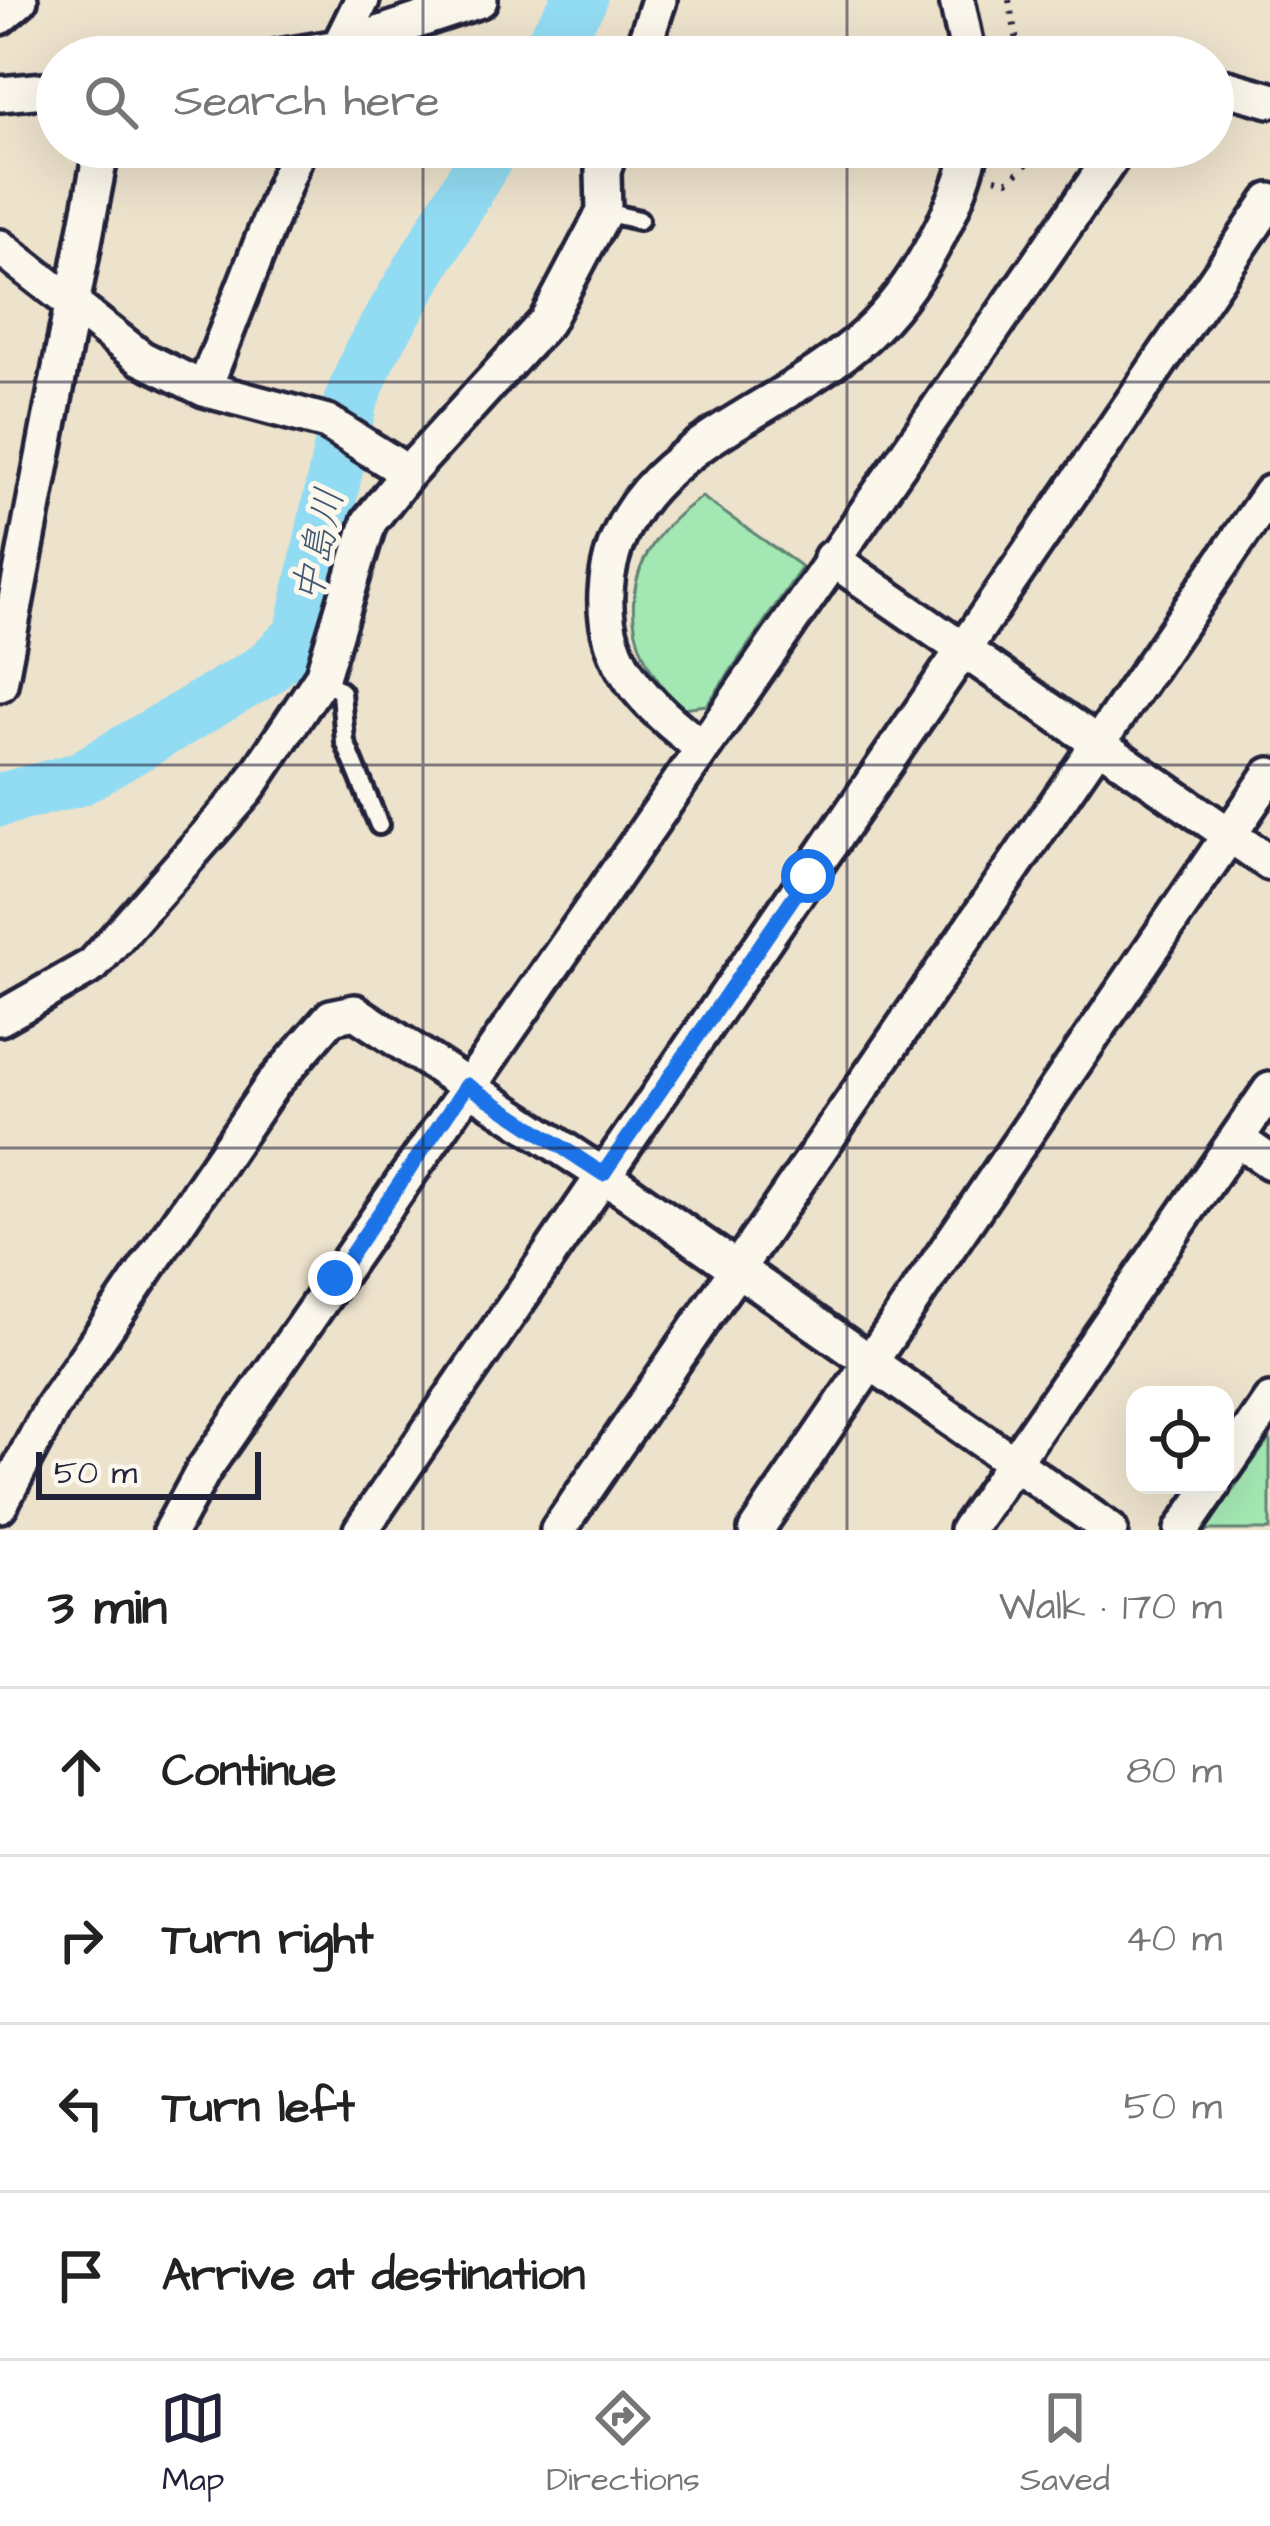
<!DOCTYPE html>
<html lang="en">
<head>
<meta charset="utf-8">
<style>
	:root { --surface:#fff; --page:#f2f2f2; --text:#222; --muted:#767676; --line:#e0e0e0; --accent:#22223b }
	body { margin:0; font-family:"Architects Daughter","Klee One",sans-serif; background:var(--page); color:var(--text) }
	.controls { position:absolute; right:36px; bottom:36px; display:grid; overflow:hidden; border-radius:24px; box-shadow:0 12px 48px #0002 }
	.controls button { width:108px; height:108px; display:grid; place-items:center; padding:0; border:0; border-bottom:3px solid var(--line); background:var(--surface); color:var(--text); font:60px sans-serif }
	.scale { position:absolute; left:36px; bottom:30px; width:225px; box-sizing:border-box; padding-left:12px; border:6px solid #22223b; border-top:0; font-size:33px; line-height:42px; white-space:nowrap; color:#22223b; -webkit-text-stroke:9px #fbf7ec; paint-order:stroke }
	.stop { position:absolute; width:36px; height:36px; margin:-27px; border:9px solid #1a73e8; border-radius:50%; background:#fff }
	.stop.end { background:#1a73e8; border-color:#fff; box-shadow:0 3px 12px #0008 }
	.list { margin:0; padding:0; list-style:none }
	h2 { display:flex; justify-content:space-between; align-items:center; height:156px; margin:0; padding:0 48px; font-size:51px }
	h2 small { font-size:39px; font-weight:400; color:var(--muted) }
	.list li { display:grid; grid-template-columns:78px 1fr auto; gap:36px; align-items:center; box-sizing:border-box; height:168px; padding:0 48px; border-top:3px solid var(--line) }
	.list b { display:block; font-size:45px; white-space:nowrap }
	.list em { font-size:39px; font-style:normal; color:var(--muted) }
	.icon { flex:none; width:66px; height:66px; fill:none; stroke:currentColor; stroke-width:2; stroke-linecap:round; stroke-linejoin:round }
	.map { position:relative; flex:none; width:1270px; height:1530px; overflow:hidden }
	.search { position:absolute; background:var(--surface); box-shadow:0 12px 48px #0002; left:36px; right:36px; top:36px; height:132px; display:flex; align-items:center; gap:30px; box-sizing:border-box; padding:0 42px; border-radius:66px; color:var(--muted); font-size:45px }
	.sheet { height:828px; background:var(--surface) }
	nav { display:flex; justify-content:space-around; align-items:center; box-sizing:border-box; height:168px; border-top:3px solid var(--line); background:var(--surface); font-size:33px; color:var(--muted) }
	nav a { display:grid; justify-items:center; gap:6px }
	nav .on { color:var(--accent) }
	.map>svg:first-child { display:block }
	.green { fill:#a3e7b2; stroke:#628476; stroke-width:3 }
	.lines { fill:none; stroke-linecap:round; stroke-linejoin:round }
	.river { stroke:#92dcf3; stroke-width:54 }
	.lane-casing { stroke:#22223b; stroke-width:26 }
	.street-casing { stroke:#22223b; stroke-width:42 }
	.path { stroke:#22223b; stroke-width:6; stroke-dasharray:3 9; stroke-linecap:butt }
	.lane { stroke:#fbf7ec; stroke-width:16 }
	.street { stroke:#fbf7ec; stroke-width:33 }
	.route { stroke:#1a73e8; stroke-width:15 }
	.grid { fill:none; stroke:#22223b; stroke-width:3; stroke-opacity:0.55 }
	.labels { text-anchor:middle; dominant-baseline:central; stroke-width:10; stroke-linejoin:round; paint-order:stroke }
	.water-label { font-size:39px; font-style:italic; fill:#445a72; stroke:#fbf7ec }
</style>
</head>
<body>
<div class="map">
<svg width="1270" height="1530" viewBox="0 0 1270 1530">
	<rect width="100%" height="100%" fill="#ede2cc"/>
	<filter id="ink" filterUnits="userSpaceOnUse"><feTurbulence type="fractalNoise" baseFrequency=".00833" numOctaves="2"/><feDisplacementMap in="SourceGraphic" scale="24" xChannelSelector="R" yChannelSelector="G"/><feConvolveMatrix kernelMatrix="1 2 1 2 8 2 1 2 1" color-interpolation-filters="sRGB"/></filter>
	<g filter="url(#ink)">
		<path class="green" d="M702 497 802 567 707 705 682 708C610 640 619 551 702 497Z
			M1270 1438V1530H1204Z"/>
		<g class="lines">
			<path class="river" d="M544 57 580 0
				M0 800 79 779 265 670 301 635 350 403 369 356 492 147"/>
			<defs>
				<path id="lane" d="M604 212 639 220
					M322 677 341 692 345 742 379 825"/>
				<path id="street" d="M957 0 969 57
					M0 17 20 0
					M335 55 362 0
					M279 57 339 47 480 0
					M640 57 659 0
					M1213 84 1270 100
					M0 94 57 89
					M299 147 204 389 327 422 408 473 546 322 604 212 603 171 611 147
					M0 247 141 358 204 389
					M831 558 1270 863
					M0 684 102 147
					M701 747C648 706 602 664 606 592 614 451 776 418 866 335 916 289 956 212 972 147
					M0 1018 93 965 246 791 322 677 369 522 408 473
					M1237 1139 1270 1162
					M1225 1467 1270 1401
					M0 1505 52 1407 272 1085 331 1017 355 1012 603 1175 1110 1530
					M171 1530 203 1471 1119 147
					M361 1530 1270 201
					M558 1530 1270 493
					M756 1530 1270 775
					M967 1530 1270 1090
					M1182 1530 1213 1485"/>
			</defs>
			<use href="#lane" class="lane-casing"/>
			<use href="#street" class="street-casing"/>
			<path class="path" d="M1009 0 1020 57
				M995 178 1008 181 1046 147"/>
			<use href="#lane" class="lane"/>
			<use href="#street" class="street"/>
		</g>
	</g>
	<g class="lines" filter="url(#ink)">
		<path class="route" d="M335 1278 467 1085 603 1174 808 876"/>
	</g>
	<path class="grid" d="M423 0V57M847 0V57M423 147V1530M847 147V1530M0 382H1270M0 765H1270M0 1148H1270"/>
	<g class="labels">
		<g class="water-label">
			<text transform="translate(320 546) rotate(-78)">中島川</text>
		</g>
	</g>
</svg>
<div class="controls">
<button><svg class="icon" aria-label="locate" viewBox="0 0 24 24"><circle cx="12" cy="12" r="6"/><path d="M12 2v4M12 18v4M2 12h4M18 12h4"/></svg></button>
</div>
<div class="scale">50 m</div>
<div class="stop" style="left:808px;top:876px"></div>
<div class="stop end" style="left:335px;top:1278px"></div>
<div class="search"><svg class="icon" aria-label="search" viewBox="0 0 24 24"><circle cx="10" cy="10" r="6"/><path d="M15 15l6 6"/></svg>Search here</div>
</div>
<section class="sheet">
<h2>3 min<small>Walk · 170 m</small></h2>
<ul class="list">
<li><svg class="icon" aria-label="ahead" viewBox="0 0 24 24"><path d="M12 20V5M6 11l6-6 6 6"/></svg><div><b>Continue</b></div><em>80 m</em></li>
<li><svg class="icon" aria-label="right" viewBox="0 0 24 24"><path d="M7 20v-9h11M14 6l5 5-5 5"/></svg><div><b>Turn right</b></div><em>40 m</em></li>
<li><svg class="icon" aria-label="left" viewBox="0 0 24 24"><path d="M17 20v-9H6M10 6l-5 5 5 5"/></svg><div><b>Turn left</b></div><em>50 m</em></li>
<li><svg class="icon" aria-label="arrive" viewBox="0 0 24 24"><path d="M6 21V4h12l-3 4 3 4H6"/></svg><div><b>Arrive at destination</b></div></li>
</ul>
</section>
<nav>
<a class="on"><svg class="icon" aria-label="map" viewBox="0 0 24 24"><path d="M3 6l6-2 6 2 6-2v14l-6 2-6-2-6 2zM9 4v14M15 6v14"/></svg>Map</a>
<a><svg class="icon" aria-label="directions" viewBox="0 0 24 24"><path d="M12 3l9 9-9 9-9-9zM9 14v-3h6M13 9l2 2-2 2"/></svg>Directions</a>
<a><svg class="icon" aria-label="saved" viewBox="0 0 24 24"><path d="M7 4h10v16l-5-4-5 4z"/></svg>Saved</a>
</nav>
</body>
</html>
